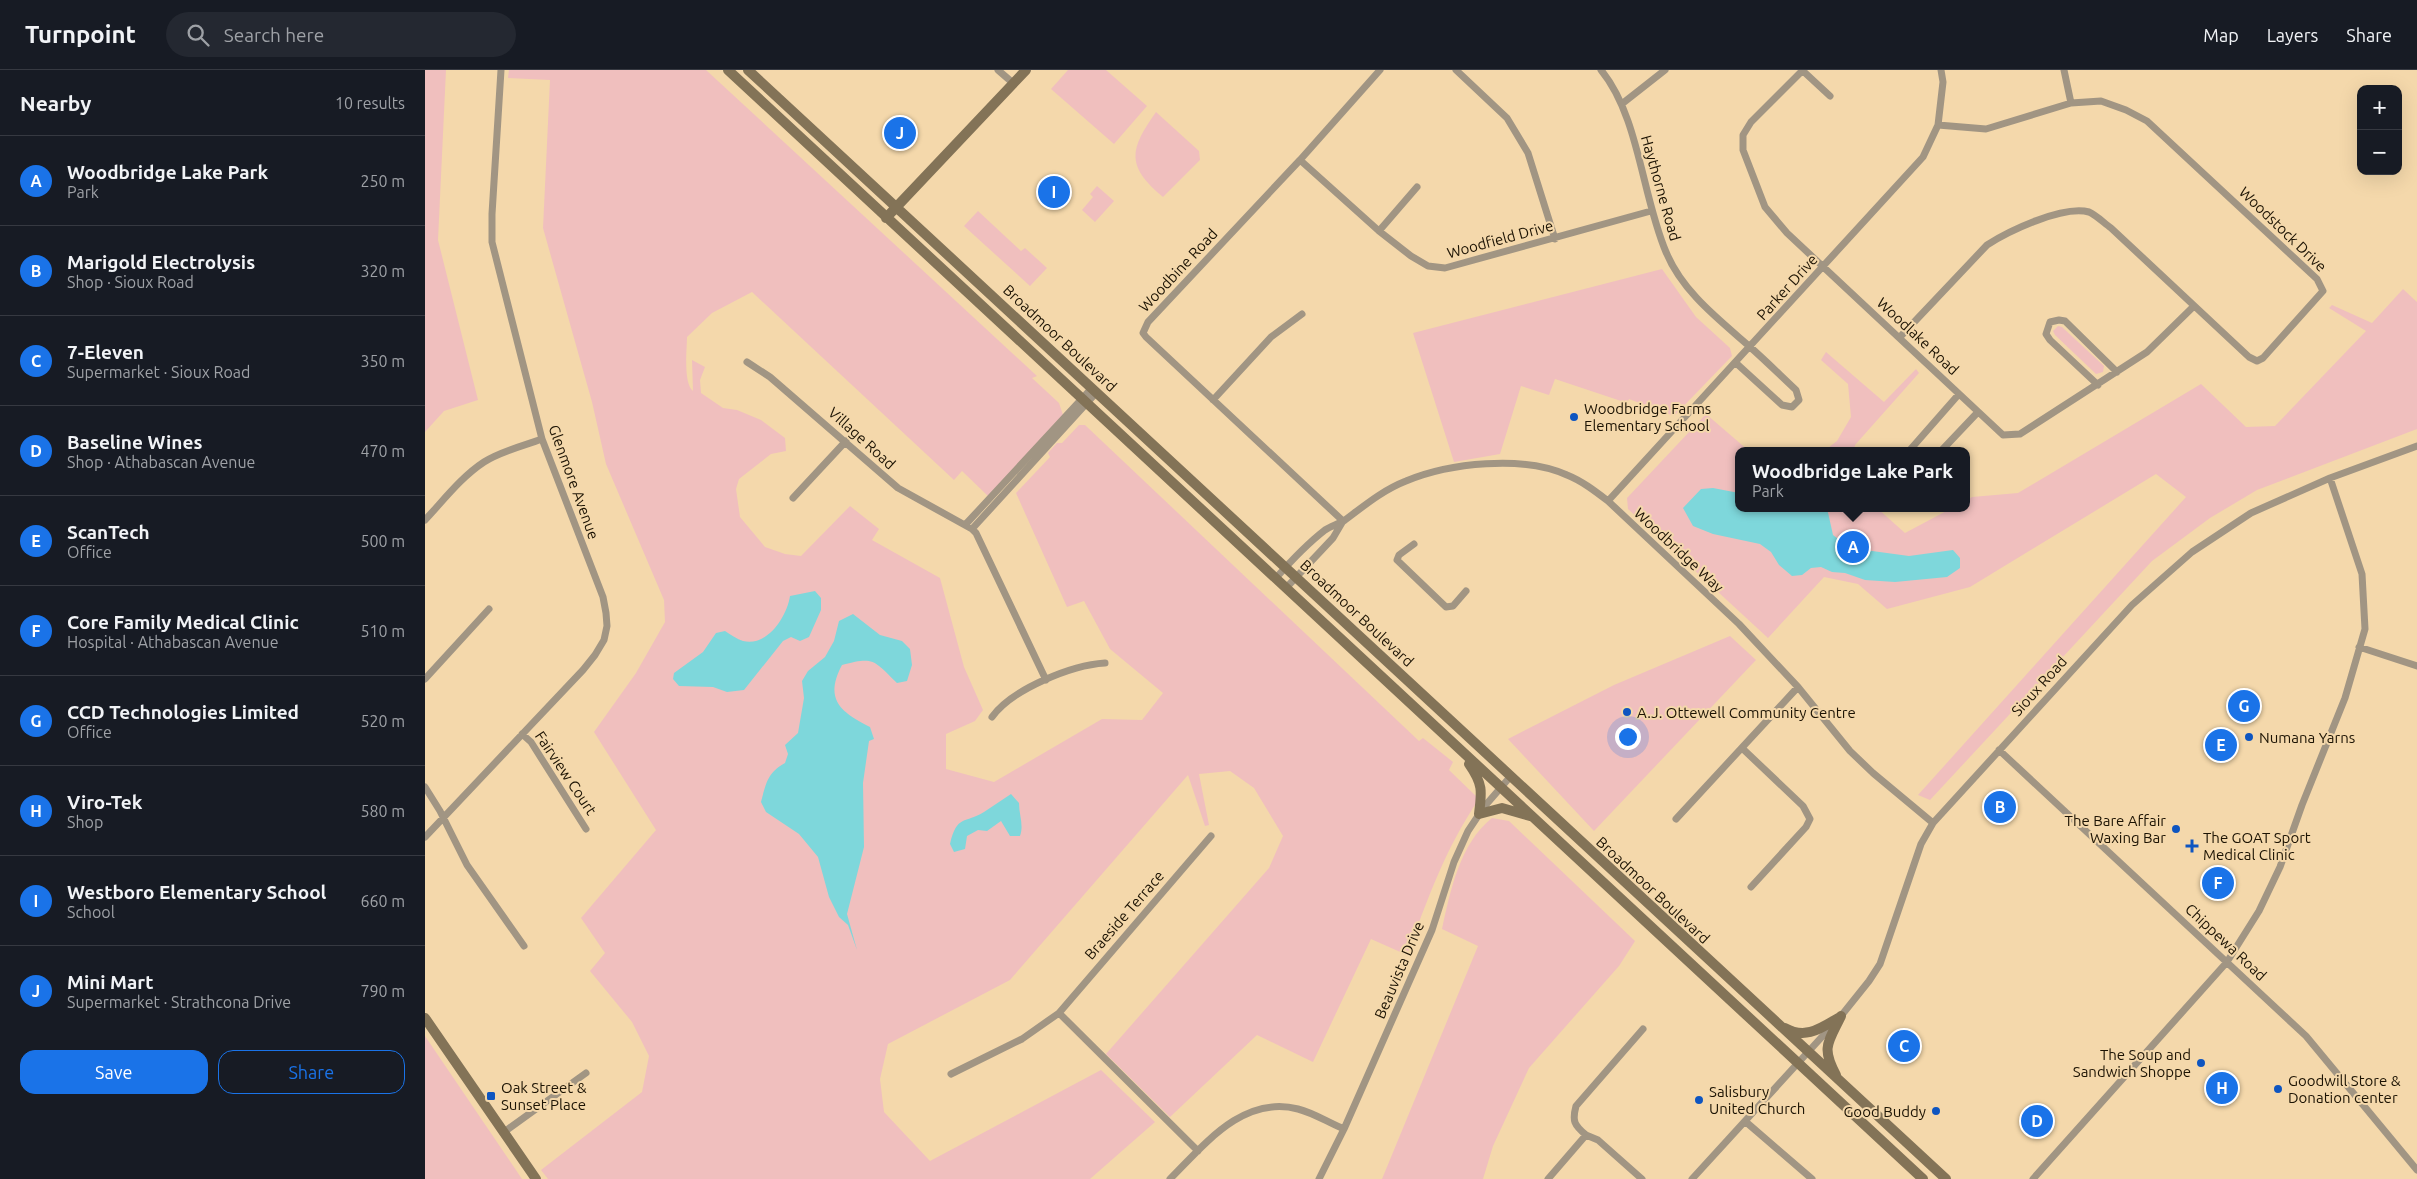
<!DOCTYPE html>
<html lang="en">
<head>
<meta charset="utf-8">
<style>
	:root { --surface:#171b24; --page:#242831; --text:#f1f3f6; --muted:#9ea1a6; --line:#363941; --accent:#1a73e8 }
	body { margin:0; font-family:Ubuntu,sans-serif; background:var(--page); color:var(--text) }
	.controls { position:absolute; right:15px; top:15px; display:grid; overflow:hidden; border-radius:10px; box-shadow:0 5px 20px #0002 }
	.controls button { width:45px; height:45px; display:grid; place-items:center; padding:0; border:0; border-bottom:1px solid var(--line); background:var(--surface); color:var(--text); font:25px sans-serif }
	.you { position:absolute; left:1202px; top:666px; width:18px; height:18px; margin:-12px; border:4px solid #fff; border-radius:50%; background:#1a73e8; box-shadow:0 0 0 8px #1a73e833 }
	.badge { display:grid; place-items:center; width:32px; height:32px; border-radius:50%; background:var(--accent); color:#fff; font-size:16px; font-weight:700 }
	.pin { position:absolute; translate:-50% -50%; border:2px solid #fff; box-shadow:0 1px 5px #0006 }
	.popup { position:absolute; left:1310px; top:377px; width:235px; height:65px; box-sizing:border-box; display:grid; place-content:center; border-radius:10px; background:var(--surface); filter:drop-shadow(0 1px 4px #0005); font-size:16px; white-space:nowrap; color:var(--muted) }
	.popup b { font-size:19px; color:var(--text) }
	.popup::after { content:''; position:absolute; left:50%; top:100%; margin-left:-10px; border:10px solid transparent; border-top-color:var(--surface) }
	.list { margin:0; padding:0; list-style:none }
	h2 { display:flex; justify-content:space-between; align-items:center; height:65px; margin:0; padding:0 20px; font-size:21px }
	h2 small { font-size:16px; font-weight:400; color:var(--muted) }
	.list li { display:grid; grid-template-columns:32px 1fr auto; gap:15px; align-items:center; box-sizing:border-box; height:90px; padding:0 20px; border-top:1px solid var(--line) }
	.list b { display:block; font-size:19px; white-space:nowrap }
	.list p { margin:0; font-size:16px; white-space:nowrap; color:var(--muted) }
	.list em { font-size:16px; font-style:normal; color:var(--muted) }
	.actions { display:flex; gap:10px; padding:15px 20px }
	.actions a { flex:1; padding:11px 0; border:1px solid var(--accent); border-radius:15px; text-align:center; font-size:18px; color:var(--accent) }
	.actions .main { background:var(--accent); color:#fff }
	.icon { flex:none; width:28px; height:28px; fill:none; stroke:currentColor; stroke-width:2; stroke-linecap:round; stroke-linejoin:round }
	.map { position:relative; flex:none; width:1992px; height:1109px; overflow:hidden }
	header { display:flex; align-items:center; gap:30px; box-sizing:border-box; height:70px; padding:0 25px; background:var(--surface); border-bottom:1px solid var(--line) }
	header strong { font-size:24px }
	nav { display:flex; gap:28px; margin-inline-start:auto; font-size:18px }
	.search { width:350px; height:45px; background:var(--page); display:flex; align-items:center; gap:12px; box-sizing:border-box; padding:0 18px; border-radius:28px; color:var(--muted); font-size:19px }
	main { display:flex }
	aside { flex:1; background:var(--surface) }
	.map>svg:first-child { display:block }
	.green { fill:#f0bfbe }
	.water { fill:#7ed7db }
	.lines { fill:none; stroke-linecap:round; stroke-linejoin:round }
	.street { stroke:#a19583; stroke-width:7 }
	.secondary { stroke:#837357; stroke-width:10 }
	.poi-dot { fill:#0e55c0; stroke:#f4d8ab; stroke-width:2 }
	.labels { text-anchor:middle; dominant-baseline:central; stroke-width:4; stroke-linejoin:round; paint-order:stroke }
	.street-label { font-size:15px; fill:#1c1303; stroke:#f4d8ab }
	.poi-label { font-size:15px; fill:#1c1303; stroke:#f4d8ab; text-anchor:start }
</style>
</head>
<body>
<header>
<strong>Turnpoint</strong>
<div class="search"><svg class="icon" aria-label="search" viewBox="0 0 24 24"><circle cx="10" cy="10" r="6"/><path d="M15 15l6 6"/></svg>Search here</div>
<nav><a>Map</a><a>Layers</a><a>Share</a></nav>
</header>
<main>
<aside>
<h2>Nearby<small>10 results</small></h2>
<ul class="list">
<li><span class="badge">A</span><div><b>Woodbridge Lake Park</b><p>Park</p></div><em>250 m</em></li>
<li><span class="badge">B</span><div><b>Marigold Electrolysis</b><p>Shop · Sioux Road</p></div><em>320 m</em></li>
<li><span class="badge">C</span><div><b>7-Eleven</b><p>Supermarket · Sioux Road</p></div><em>350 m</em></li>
<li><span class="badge">D</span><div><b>Baseline Wines</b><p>Shop · Athabascan Avenue</p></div><em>470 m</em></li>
<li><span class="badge">E</span><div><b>ScanTech</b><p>Office</p></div><em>500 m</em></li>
<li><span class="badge">F</span><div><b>Core Family Medical Clinic</b><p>Hospital · Athabascan Avenue</p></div><em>510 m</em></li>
<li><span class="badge">G</span><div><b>CCD Technologies Limited</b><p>Office</p></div><em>520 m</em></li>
<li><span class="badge">H</span><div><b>Viro-Tek</b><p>Shop</p></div><em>580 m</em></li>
<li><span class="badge">I</span><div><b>Westboro Elementary School</b><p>School</p></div><em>660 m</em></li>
<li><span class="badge">J</span><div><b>Mini Mart</b><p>Supermarket · Strathcona Drive</p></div><em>790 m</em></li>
</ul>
<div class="actions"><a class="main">Save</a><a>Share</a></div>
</aside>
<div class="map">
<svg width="1992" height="1109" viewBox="0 0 1992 1109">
	<rect width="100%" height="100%" fill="#f4d8ab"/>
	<path class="green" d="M0 0H21L13 170 53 330 19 341 0 362Z
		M84 0H281L612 306 607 308 634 333 638 345 564 427 537 401 529 410 327 222 287 243 262 267C262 279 258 313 268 321L267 290 280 297 275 310 276 323 298 338 312 340 336 350 360 368 361 381 346 384 314 409 311 419 315 447 340 477 360 484 376 486 425 436 454 459 447 470 515 508 539 597 558 640 550 651 521 664V699L569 712 677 649 717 650 738 623 685 579 659 531 642 537 591 423 625 387 623 383 632 373H637L654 355H660L994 671 998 668 1028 692 1024 700 1054 729C1020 779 1003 828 982 885L946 869 888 992 832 965 745 1047 681 984 844 798 858 766 829 718 805 701 774 704 784 755 780 756 763 705 585 910 463 974 455 1009 459 1042 505 1091 676 1000 730 1052 665 1109H123L116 1100 217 1022 224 986 207 952 165 901 180 883 156 848 231 760 169 662 211 603 240 552 239 530 181 394 167 332 118 158 125 10 83 8Z
		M643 0H681L722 36 689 74 626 19Z
		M731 42 774 81 775 90 738 127C701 96 704 80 731 42Z
		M672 116 689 131 670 152 657 140 668 127 665 124Z
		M553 141 596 181 600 178 622 198 605 216 539 156Z
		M1237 199 1271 247 1305 278 1307 286 1249 346 1204 329 1202 333 1130 309 1124 325 1096 316 1075 384 1029 392 988 263Z
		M1978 219 1992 232V359L1832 420 1785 448 1727 491 1505 730 1493 725 1761 427 1731 404 1545 517 1462 539 1433 514 1399 507 1343 568 1203 439 1202 428 1281 344 1324 381H1314V438H1452L1480 463 1527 438H1542V430L1547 427 1593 423 1776 314 1821 357 1850 356 1941 261 1904 238 1907 235 1947 253Z
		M1633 256 1637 257 1679 296 1678 302 1671 304 1630 265 1628 261Z
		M1401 282 1459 332 1491 299 1494 303 1430 375 1429 381H1399L1412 371 1426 347 1423 314 1396 290Z
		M1305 566 1331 590 1169 761 1083 669 1189 615Z
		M1067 748 1084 751 1210 871 1194 896 1104 998 1068 1076 1058 1109H957L1053 876 1017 859C1025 822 1035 773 1067 748Z
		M0 966 97 1109H0Z"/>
	<path class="water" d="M1288 418 1314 423V438H1402L1408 465 1425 478 1484 486 1528 480 1535 488V498L1522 507 1470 512 1440 510 1420 503 1407 502 1396 497 1386 498 1377 505 1367 506 1354 495 1346 482 1335 474 1288 464 1268 456 1258 438 1276 419Z
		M390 521 396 528V540L384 567 375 571 366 567 358 571 319 620 302 622 288 617 254 616 248 609 249 603 278 582 291 563 300 561C306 565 312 569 318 571 343 577 362 546 365 526Z
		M428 544 455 565 477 571 485 579 487 595 482 611 472 613C449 591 450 586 417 595 399 629 415 642 445 657L449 669 444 671 438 713 439 777 422 844 432 880 423 855 414 847 404 827 393 787 374 764 341 742 336 732C341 714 342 703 360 693L363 684 360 675 373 663 379 628 377 611 383 601 400 587 409 571 414 551Z
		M586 724 594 733C594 745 599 755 595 766H585L576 751 562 761 553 760 542 766 540 779 529 782 525 774C532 744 540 754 559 742 568 736 577 730 586 724Z"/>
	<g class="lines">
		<path class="street" d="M573 0 588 13
			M1031 0 1082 48 1103 83 1130 169
			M1176 0C1214 46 1217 126 1241 182 1257 221 1292 248 1324 276 1340 290 1355 305 1371 320L1374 330 1367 337 1357 335 1311 293
			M1378 0 1326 52 1318 65V80L1340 137 1362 163 1578 365 1595 364 1722 282 1769 236
			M1639 0 1646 33
			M1378 1 1405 26
			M1198 33 1240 0
			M875 90 954 161 986 186 1003 196 1020 198 1226 141
			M954 161 992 117
			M1475 267 1562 175C1584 161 1638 135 1664 142 1671 145 1679 153 1686 158L1824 287 1832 291 1838 288 1898 221 1892 209 1722 51 1701 40 1676 31 1646 33 1561 59 1513 55
			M322 292 345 307 473 418 547 459 551 463 621 610
			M1673 315 1625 270 1621 264 1625 252 1634 250 1640 251 1692 302
			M788 330 846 267 877 244
			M1484 381 1534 324
			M1516 381 1553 342
			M368 428 421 371
			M1183 431 1498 87 1513 55 1518 12 1516 0
			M0 450C18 431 36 407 59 392 76 381 98 376 117 369
			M918 451 721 267 718 263 723 252 875 90 955 0
			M540 455 667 318
			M547 459 672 322
			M989 474 974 485 972 490 1021 537 1028 536 1041 521
			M851 508C865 492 882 474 900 460 906 456 914 454 920 450 940 435 958 420 981 411 1024 393 1098 385 1142 405 1157 411 1170 421 1183 431L1314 554 1373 617 1425 681 1448 703 1508 753
			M861 518 908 468 918 451
			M1934 577 1992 596
			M0 609 64 539
			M567 647C587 619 647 595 680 593
			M97 664 106 672 161 759
			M1318 679 1378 736 1385 749 1381 757 1326 817
			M1574 680 1881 966 1992 1100
			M0 717 15 741 42 795 99 876
			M1251 749 1373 617
			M0 767 158 600 170 585 179 570 182 556 181 543 178 527 117 369 67 172V144L76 0
			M634 943 773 1081
			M526 1004 597 969 634 943 786 766
			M1321 1052 1387 1109
			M79 1062 161 1003
			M1161 1065C1149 1055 1147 1051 1151 1036L1218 959
			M745 1109C780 1074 818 1025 873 1039 889 1043 904 1053 919 1059
			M894 1109 919 1059 1007 860 1029 792 1043 761 1059 737 1085 707
			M1123 1109 1161 1065 1173 1070 1217 1109
			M1267 1109 1416 946 1444 911 1455 894 1496 774 1508 753 1707 535 1767 482 1826 443 1905 408 1992 376
			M1608 1109 1802 892 1834 841 1855 797 1877 735 1920 628 1940 559 1937 504 1905 408"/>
		<path class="secondary" d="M303 0 1498 1109
			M323 0 1521 1109
			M461 148 601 0
			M1044 694C1058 714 1057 721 1054 744L1077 738 1105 746
			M0 948 111 1109
			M1360 958C1381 970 1396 958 1415 947
			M1411 1005C1396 977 1403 973 1416 946"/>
	</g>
	<g class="poi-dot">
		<circle cx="1149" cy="347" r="5"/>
		<circle cx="1202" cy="642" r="5"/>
		<circle cx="1824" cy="667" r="5"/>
		<circle cx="1751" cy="759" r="5"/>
		<path d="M1764.5 768.5h5v5h5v5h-5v5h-5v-5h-5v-5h5z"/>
		<circle cx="1776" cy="993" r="5"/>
		<circle cx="1853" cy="1019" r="5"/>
		<rect x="61" y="1021" width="10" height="10" rx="2.5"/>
		<circle cx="1274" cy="1030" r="5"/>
		<circle cx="1511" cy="1041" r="5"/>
	</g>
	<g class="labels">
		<g class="street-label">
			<text transform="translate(1236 118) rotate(74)">Haythorne Road</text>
			<text transform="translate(1858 159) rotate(44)">Woodstock Drive</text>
			<text transform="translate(1075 169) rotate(-15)">Woodfield Drive</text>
			<text transform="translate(753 200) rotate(-47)">Woodbine Road</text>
			<text transform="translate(1362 217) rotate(-48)">Parker Drive</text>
			<text transform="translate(1493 266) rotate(43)">Woodlake Road</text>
			<text transform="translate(635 268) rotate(43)">Broadmoor Boulevard</text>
			<text transform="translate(437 368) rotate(42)">Village Road</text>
			<text transform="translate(149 412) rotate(70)">Glenmore Avenue</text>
			<text transform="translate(1254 480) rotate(43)">Woodbridge Way</text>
			<text transform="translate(932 543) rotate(43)">Broadmoor Boulevard</text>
			<text transform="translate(1614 616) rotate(-48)">Sioux Road</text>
			<text transform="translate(141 703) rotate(56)">Fairview Court</text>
			<text transform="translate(1228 820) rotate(43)">Broadmoor Boulevard</text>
			<text transform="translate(699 845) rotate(-49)">Braeside Terrace</text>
			<text transform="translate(1801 872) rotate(43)">Chippewa Road</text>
			<text transform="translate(974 900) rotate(-67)">Beauvista Drive</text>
		</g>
		<g class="poi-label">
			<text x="1159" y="338">Woodbridge Farms<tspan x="1159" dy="17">Elementary School</tspan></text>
			<text x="1212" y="642">A.J. Ottewell Community Centre</text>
			<text x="1834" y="667">Numana Yarns</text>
			<text x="1741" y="750" text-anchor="end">The Bare Affair<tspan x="1741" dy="17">Waxing Bar</tspan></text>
			<text x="1778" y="767">The GOAT Sport<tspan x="1778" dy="17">Medical Clinic</tspan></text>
			<text x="1766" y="984" text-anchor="end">The Soup and<tspan x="1766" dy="17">Sandwich Shoppe</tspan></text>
			<text x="1863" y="1010">Goodwill Store &amp;<tspan x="1863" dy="17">Donation center</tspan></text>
			<text x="76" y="1017">Oak Street &amp;<tspan x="76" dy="17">Sunset Place</tspan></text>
			<text x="1284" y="1021">Salisbury<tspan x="1284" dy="17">United Church</tspan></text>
			<text x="1501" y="1041" text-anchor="end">Good Buddy</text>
		</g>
	</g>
</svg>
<div class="controls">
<button>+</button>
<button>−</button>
</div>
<div class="you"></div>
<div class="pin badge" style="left:1428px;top:477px">A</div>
<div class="popup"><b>Woodbridge Lake Park</b>Park</div>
<div class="pin badge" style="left:1575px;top:737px">B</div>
<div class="pin badge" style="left:1479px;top:976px">C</div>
<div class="pin badge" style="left:1612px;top:1051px">D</div>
<div class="pin badge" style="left:1796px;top:675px">E</div>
<div class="pin badge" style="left:1793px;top:813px">F</div>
<div class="pin badge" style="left:1819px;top:636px">G</div>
<div class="pin badge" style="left:1797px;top:1018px">H</div>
<div class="pin badge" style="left:629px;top:122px">I</div>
<div class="pin badge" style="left:475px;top:63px">J</div>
</div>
</main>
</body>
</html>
